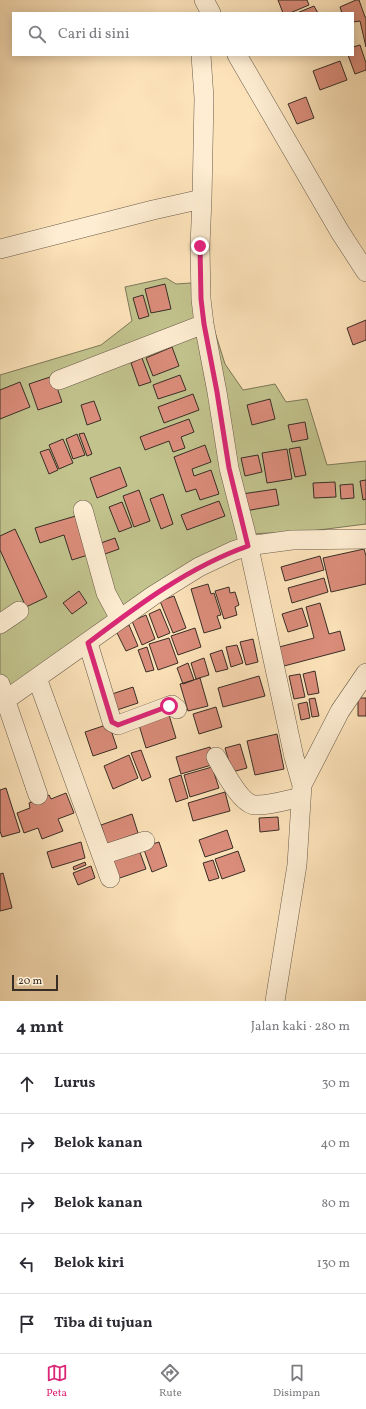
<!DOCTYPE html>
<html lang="id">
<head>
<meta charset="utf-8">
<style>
	:root { --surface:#fff; --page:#f2f2f3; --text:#2b2b33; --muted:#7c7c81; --line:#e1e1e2; --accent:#db2777 }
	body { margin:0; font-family:Vollkorn,serif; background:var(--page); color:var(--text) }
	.scale { position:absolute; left:12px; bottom:10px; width:46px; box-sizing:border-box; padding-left:4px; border:2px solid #382e26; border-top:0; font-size:11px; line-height:14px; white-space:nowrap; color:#382e26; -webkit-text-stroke:3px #feedd2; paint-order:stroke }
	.stop { position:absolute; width:12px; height:12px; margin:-9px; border:3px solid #db2777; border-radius:50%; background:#fff }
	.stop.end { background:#db2777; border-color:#fff; box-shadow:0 1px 4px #0008 }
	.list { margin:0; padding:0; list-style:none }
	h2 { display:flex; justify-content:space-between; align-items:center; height:52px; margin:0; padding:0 16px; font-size:17px }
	h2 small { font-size:13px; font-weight:400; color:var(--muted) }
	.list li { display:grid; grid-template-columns:26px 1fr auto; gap:12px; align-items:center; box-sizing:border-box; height:60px; padding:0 16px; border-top:1px solid var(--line) }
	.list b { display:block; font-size:15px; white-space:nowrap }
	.list em { font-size:13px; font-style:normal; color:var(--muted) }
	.icon { flex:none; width:22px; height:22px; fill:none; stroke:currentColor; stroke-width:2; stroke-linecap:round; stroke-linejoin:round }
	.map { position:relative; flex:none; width:366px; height:1001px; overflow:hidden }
	.search { position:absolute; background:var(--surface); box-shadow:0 2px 10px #0003; left:12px; right:12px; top:12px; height:44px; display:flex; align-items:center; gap:10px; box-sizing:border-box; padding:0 14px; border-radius:0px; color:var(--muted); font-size:15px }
	.sheet { height:352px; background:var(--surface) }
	nav { display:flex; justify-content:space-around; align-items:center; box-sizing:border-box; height:56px; border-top:1px solid var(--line); background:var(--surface); font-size:11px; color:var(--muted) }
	nav a { display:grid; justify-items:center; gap:2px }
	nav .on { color:var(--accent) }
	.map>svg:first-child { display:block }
	.green { fill:#c2c38d; stroke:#7d785a }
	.building { fill:#db8d7b; stroke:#382e26 }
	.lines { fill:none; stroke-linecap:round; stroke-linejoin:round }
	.minor-casing { stroke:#695b4b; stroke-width:20 }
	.minor { stroke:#feedd2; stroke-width:19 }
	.route { stroke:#db2777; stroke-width:5 }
</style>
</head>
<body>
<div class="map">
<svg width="366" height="1001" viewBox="0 0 366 1001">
	<rect width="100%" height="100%" fill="#fde3ba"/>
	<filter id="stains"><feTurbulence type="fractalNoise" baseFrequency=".005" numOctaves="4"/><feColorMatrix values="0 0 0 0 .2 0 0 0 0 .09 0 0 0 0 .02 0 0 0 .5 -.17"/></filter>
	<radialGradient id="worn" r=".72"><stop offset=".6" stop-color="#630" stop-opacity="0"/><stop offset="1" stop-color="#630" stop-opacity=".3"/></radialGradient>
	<path class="green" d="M166 278 176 284 191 283 198 294 249 547 151 588 0 708V375L101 345 132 321 125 287Z
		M203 294 225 364 243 390 275 384 286 402 307 399 327 465 366 461V524L311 531 249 534Z"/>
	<path class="building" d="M278 0H307L309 5 290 13H283Z
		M356 0H359L365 17H366V47L360 21 353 22V13H342L340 7Z
		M314 6 318 13H297Z
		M360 45 366 63V70L355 74 348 55H353V47Z
		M340 61 347 80 320 90 313 71Z
		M306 97 314 118 297 124 288 104Z
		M165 284 171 309 151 313 145 289Z
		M143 295 149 316 139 319 133 298Z
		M366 320V340L353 345 347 328Z
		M172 347 179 366 153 376 146 358Z
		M142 358 151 382 139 386 131 363Z
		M180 375 186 390 158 399 153 385Z
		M53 376 62 402 38 410 29 384Z
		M20 382 30 407 0 419V390Z
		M193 394 199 410 164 423 158 407Z
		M270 399 275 419 252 425 247 405Z
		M94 401 101 420 87 425 81 405Z
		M189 419 194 432 181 437 185 448 173 452 169 441 145 450 140 437Z
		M305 422 308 439 292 442 288 425Z
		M84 433 92 454 87 456 79 434Z
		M77 434 85 455 73 459 66 439Z
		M63 439 73 463 59 469 49 445Z
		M205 445 211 462 192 469 194 476 211 470 219 494 200 500 196 489 186 492 174 457Z
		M300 447 306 475 295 477 289 449Z
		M49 449 58 470 49 474 40 452Z
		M287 449 292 479 267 483 262 453Z
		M258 455 262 472 245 476 241 458Z
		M120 467 127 486 97 498 90 478Z
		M366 480V499L363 500 360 481Z
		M335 482 336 497 314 498 313 483Z
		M353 484 354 498 341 499 340 485Z
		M276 489 279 505 245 511 242 494Z
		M139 490 150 521 134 527 123 496Z
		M163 494 173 524 161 529 150 499Z
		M219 501 225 516 187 530 181 515Z
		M122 502 132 527 119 532 109 507Z
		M79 515 91 554 72 560 64 535 40 543 35 528Z
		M15 529 47 597 26 607 0 550V536Z
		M115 538 119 549 102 555 98 544Z
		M364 549 366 556V584L331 592 323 558Z
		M320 556 324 570 285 581 281 567Z
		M324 578 328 592 292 603 288 588Z
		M208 584 211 594 214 593 221 615 217 616 221 628 204 633 191 589Z
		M229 587 230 593 235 592 239 605 235 607 237 615 224 619 215 591Z
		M79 591 87 603 72 614 63 603Z
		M174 596 186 628 173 633 160 601Z
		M320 603 329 634 340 631 345 650 284 666 279 647 314 638 306 607Z
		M302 608 308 626 288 632 282 614Z
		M160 609 170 633 158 638 149 614Z
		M146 615 155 639 142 645 132 621Z
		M129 625 138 646 126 651 116 631Z
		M195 628 201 647 178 655 171 636Z
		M169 638 178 663 158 670 149 644Z
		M253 639 258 662 246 665 240 642Z
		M237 645 243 663 231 667 226 647Z
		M147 647 154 670 146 672 138 650Z
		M222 650 228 669 216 672 210 654Z
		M204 658 209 675 196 679 191 663Z
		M188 663 194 680 183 684 177 668Z
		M315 671 319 693 308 695 303 674Z
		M300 674 305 697 294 699 289 676Z
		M259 676 265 696 223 707 218 688Z
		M200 678 208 706 188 711 180 684Z
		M133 687 138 703 114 711 109 695Z
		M315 698 319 716 312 717 309 699Z
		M358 698H366V716H358Z
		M307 702 310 718 301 720 298 704Z
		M216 707 222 727 199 734 193 714Z
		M169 715 176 738 146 748 139 725Z
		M109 724 117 748 93 756 85 732Z
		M277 734 284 769 255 775 247 741Z
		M240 744 247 768 232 772 225 748Z
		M210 747 215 764 181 774 176 757Z
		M141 750 151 777 142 781 131 753Z
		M129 755 138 778 113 789 104 766Z
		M212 767 219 788 190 797 184 775Z
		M181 775 188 798 176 802 169 779Z
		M6 788 20 832 2 837 0 831V790Z
		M225 792 230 811 193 821 188 803Z
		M66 793 74 813 58 819 63 831 42 839 38 828 24 833 17 813 30 808 29 803 49 795 51 799Z
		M132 814 138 833 107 844 101 825Z
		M278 817 279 830 260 832 259 818Z
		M227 830 233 848 205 857 199 840Z
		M81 842 85 858 52 868 47 852Z
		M159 842 167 866 152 872 143 847Z
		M138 847 146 869 114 880 107 858Z
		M238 851 245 871 222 879 215 859Z
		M213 860 219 878 209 881 203 863Z
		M85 862 86 865 74 870 73 867Z
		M91 866 95 878 78 885 73 873Z
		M3 873 12 908 0 911V874Z"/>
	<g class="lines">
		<defs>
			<path id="minor" d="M204 0 211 13
				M201 55 204 98 202 199 200 246 201 299 204 324 217 392 229 468 246 534 294 757 302 785
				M237 55 340 232 366 272
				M0 249 153 210 202 199
				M59 380 204 324
				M83 510 106 593 120 619
				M0 624 19 611
				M88 643 112 722 118 725 169 706 172 705 177 709
				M37 678 110 878
				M0 684 38 795
				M0 704 154 595 199 567 233 551 248 546 292 540 366 539
				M216 757C223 769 240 803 254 805 268 806 287 800 301 797
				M102 855 145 841
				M275 1001 297 865 302 785 340 711 366 673"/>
		</defs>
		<use href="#minor" class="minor-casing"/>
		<use href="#minor" class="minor"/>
	</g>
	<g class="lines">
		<path class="route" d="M169 706 118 725 112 722 88 643C138 605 189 567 248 546L229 468 217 392 204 324 201 299 200 246"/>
	</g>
	<rect width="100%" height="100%" filter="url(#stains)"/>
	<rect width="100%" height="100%" fill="url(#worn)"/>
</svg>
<div class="scale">20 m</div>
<div class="stop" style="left:169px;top:706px"></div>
<div class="stop end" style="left:200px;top:246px"></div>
<div class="search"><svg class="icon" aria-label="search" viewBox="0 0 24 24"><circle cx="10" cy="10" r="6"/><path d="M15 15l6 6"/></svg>Cari di sini</div>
</div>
<section class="sheet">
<h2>4 mnt<small>Jalan kaki · 280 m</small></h2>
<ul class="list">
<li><svg class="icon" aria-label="ahead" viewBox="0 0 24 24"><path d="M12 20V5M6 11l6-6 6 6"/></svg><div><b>Lurus</b></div><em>30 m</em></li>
<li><svg class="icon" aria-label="right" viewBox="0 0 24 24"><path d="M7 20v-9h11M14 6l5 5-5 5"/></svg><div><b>Belok kanan</b></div><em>40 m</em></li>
<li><svg class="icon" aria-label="right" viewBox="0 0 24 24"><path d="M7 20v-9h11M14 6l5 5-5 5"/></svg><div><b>Belok kanan</b></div><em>80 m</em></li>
<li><svg class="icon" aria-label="left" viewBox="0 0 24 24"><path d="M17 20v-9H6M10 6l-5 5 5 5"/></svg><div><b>Belok kiri</b></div><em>130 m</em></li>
<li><svg class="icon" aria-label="arrive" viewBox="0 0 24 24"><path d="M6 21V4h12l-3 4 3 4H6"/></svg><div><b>Tiba di tujuan</b></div></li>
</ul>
</section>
<nav>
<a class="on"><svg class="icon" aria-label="map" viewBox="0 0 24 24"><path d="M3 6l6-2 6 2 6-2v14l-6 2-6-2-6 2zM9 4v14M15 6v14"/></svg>Peta</a>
<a><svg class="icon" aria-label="directions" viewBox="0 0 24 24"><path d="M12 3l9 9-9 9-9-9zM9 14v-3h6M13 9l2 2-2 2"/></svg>Rute</a>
<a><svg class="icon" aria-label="saved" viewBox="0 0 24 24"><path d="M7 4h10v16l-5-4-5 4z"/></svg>Disimpan</a>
</nav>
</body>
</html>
